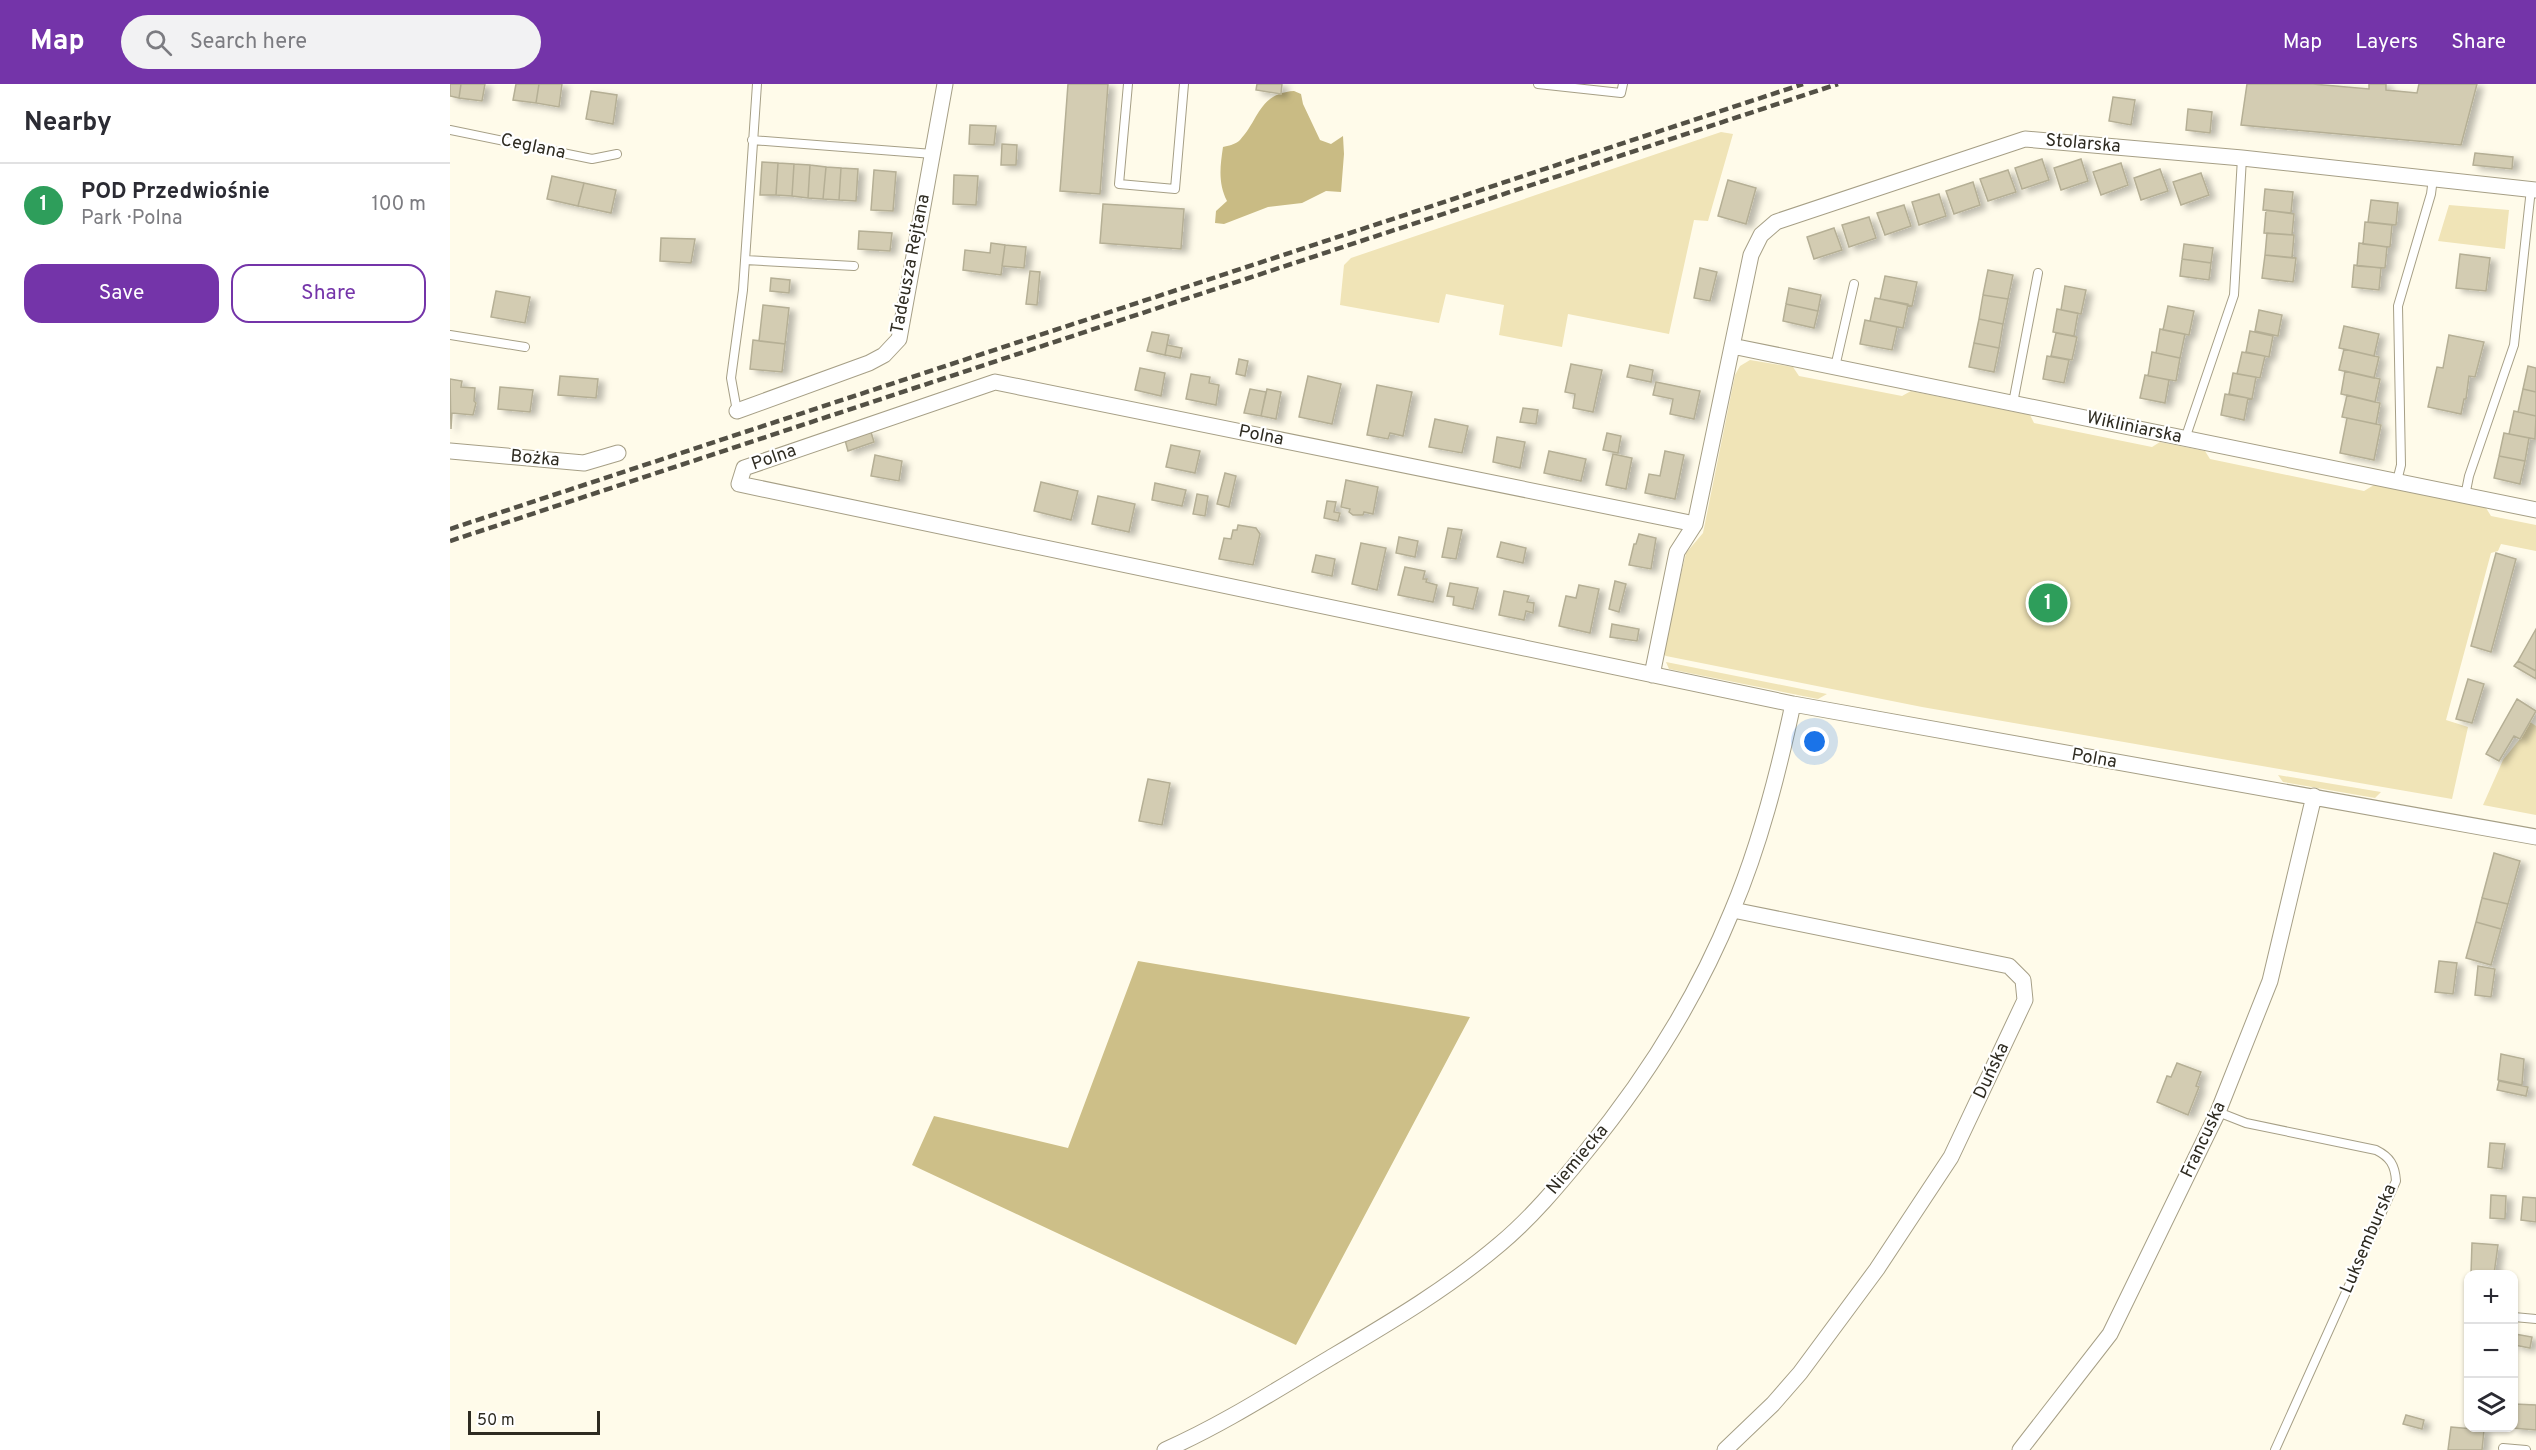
<!DOCTYPE html>
<html lang="en">
<head>
<meta charset="utf-8">
<style>
	:root { --surface:#fff; --page:#f2f2f3; --text:#2b2b33; --muted:#7c7c81; --line:#e1e1e2; --accent:#7434a9 }
	body { margin:0; font-family:Overpass,sans-serif; background:var(--page); color:var(--text) }
	.controls { position:absolute; right:18px; bottom:18px; display:grid; overflow:hidden; border-radius:12px; box-shadow:0 2px 4px #0004 }
	.controls button { width:54px; height:54px; display:grid; place-items:center; padding:0; border:0; border-bottom:2px solid var(--line); background:var(--surface); color:var(--text); font:30px sans-serif }
	.scale { position:absolute; left:18px; bottom:15px; width:132px; box-sizing:border-box; padding-left:6px; border:3px solid #2e2b21; border-top:0; font-size:16px; line-height:21px; white-space:nowrap; color:#2e2b21; -webkit-text-stroke:4px #fff; paint-order:stroke }
	.you { position:absolute; left:1365px; top:658px; width:21px; height:21px; margin:-15px; border:4px solid #fff; border-radius:50%; background:#1a73e8; box-shadow:0 0 0 9px #1a73e833 }
	.badge { display:grid; place-items:center; width:39px; height:39px; border-radius:50%; background:var(--accent); color:#fff; font-size:20px; font-weight:700 }
	.pin { position:absolute; translate:-50% -50%; border:3px solid #fff; box-shadow:0 2px 6px #0006 }
	.list { margin:0; padding:0; list-style:none }
	h2 { display:flex; justify-content:space-between; align-items:center; height:78px; margin:0; padding:0 24px; font-size:26px }
	h2 small { font-size:20px; font-weight:400; color:var(--muted) }
	.list li { display:grid; grid-template-columns:39px 1fr auto; gap:18px; align-items:center; box-sizing:border-box; height:84px; padding:0 24px; border-top:2px solid var(--line) }
	.list b { display:block; font-size:22px; white-space:nowrap }
	.list p { margin:0; font-size:20px; white-space:nowrap; color:var(--muted) }
	.list em { font-size:20px; font-style:normal; color:var(--muted) }
	.actions { display:flex; gap:12px; padding:18px 24px }
	.actions a { flex:1; padding:14px 0; border:2px solid var(--accent); border-radius:18px; text-align:center; font-size:21px; color:var(--accent) }
	.actions .main { background:var(--accent); color:#fff }
	.icon { flex:none; width:33px; height:33px; fill:none; stroke:currentColor; stroke-width:2; stroke-linecap:round; stroke-linejoin:round }
	.map { position:relative; flex:none; width:2086px; height:1366px; overflow:hidden }
	header { display:flex; align-items:center; gap:36px; box-sizing:border-box; height:84px; padding:0 30px; background:var(--accent); color:#fff }
	header strong { font-size:28px }
	nav { display:flex; gap:33px; margin-inline-start:auto; font-size:21px }
	.search { width:420px; height:54px; background:var(--page); display:flex; align-items:center; gap:15px; box-sizing:border-box; padding:0 21px; border-radius:33px; color:var(--muted); font-size:22px }
	main { display:flex }
	aside { flex:1; background:var(--surface) }
	.map>svg:first-child { display:block }
	.green { fill:#f0e4b7 }
	.forest { fill:#cdbf88 }
	.water { fill:#c9bb84 }
	.building { fill:#d3ccb2; stroke:#b5af95; stroke-width:1.5; filter:url(#shadow) }
	.lines { fill:none; stroke-linecap:round; stroke-linejoin:round }
	.service-casing { stroke:#a69f86; stroke-width:10 }
	.minor-casing { stroke:#a69f86; stroke-width:17 }
	.service { stroke:#fff; stroke-width:8 }
	.minor { stroke:#fff; stroke-width:15 }
	.rail { stroke:#535045; stroke-width:4.5; stroke-dasharray:9 4.5; stroke-linecap:butt }
	.labels { text-anchor:middle; dominant-baseline:central; stroke-width:4.5; stroke-linejoin:round; paint-order:stroke }
	.street-label { font-size:18px; fill:#2e2b21; stroke:#fff }
</style>
</head>
<body>
<header>
<strong>Map</strong>
<div class="search"><svg class="icon" aria-label="search" viewBox="0 0 24 24"><circle cx="10" cy="10" r="6"/><path d="M15 15l6 6"/></svg>Search here</div>
<nav><a>Map</a><a>Layers</a><a>Share</a></nav>
</header>
<main>
<aside>
<h2>Nearby<small></small></h2>
<ul class="list">
<li><span class="badge" style="background:#2e9e5b">1</span><div><b>POD Przedwiośnie</b><p>Park · Polna</p></div><em>100 m</em></li>
</ul>
<div class="actions"><a class="main">Save</a><a>Share</a></div>
</aside>
<div class="map">
<svg width="2086" height="1366" viewBox="0 0 2086 1366">
	<defs>
		<filter id="shadow"><feDropShadow dx="6" dy="3.5" stdDeviation="3" flood-color="#0004"/></filter>
	</defs>
	<rect width="100%" height="100%" fill="#fffbea"/>
	<path class="green" d="M1271 48 1283 50 1258 137 1244 136 1219 250 1118 230 1112 263 1049 251 1054 221 996 210 989 239 890 221 894 181 901 174Z
		M1999 121 2059 126 2055 165 1988 157Z
		M1300 276 1343 283 1349 292 1452 312 1461 307 1580 331 1584 339 1702 363 1710 358 1755 367 1760 375 1914 407 1924 401 2036 424 2041 432 2086 441V467L2051 460 2048 467 2041 469 1996 636 2018 643 2002 715 1472 623 1216 572 1212 569 1236 469 1253 449 1285 291 1290 282Z
		M1216 578 1377 610 1368 615 1219 585Z
		M2080 638 2086 642V731L2033 721 2053 676 2070 655Z
		M1828 691 1931 708 1925 714 1833 698Z"/>
	<path class="forest" d="M688 877 1020 933 846 1261 462 1081 484 1032 618 1064Z"/>
	<path class="water" d="M844 7 851 10 853 20 870 56 881 60 893 52 894 70 891 108 876 107 852 119 818 123 774 140 765 139 766 127 777 117C768 99 770 83 773 63 778 62 786 60 790 56 809 36 809 9 844 7Z"/>
	<path class="building" d="M0 0H11L9 14 0 12Z
		M11 0H35L32 17 9 14Z
		M66 0H89L86 19 63 16Z
		M89 0H112L109 23 86 19Z
		M618 0H658L650 110 610 107Z
		M807 0H832L831 10 806 6Z
		M1797 0H1863L1919 5V0H1936V6L1967 9 1969 0H2027L2011 61 1791 41Z
		M141 7 167 11 163 40 136 35Z
		M1663 13 1685 16 1681 41 1659 37Z
		M1738 25 1762 28 1760 49 1736 46Z
		M520 41 546 42 544 61 519 60Z
		M552 60 567 61 566 81H551Z
		M2025 69 2063 73 2062 85 2023 81Z
		M1592 75 1599 96 1572 105 1565 84Z
		M1631 75 1638 97 1611 106 1604 84Z
		M312 78 328 79 326 111H310Z
		M328 79 344 80 342 112 326 111Z
		M1671 79 1678 101 1651 111 1643 88Z
		M344 80 360 81 358 114 342 112Z
		M360 81 376 83 373 115 358 114Z
		M376 83 391 84 389 116 373 115Z
		M391 84 408 85 406 117 389 116Z
		M1710 85 1718 107 1691 116 1684 94Z
		M424 86 446 88 443 127 421 126Z
		M1558 86 1566 108 1538 117 1530 95Z
		M1751 89 1759 111 1731 121 1723 98Z
		M504 91 528 92 526 121 503 120Z
		M102 92 134 99 128 122 97 115Z
		M1278 96 1306 104 1296 140 1268 132Z
		M1523 98 1530 121 1504 130 1496 107Z
		M134 99 166 106 161 129 128 122Z
		M1815 105 1843 108 1841 129 1813 126Z
		M1489 110 1496 132 1469 141 1462 118Z
		M1921 116 1948 119 1946 141 1918 138Z
		M653 120 734 125 731 165 650 159Z
		M1454 121 1461 142 1435 151 1427 129Z
		M1816 126 1844 130 1842 151 1814 149Z
		M1419 133 1426 154 1399 163 1392 141Z
		M1915 138 1942 141 1940 163 1913 160Z
		M1384 144 1392 166 1364 175 1357 153Z
		M409 147 442 149 440 167 408 165Z
		M1817 149 1844 151 1842 174 1815 171Z
		M211 154 245 155 241 179 210 177Z
		M541 159 555 161 551 191 513 186 515 166 540 169Z
		M1909 159 1937 163 1935 184 1907 182Z
		M1734 160 1763 164 1761 179 1732 175Z
		M555 161 576 163 574 184 552 182Z
		M2010 170 2040 174 2036 207 2006 204Z
		M1815 171 1846 174 1843 198 1812 194Z
		M1732 175 1761 179 1759 196 1730 192Z
		M1904 181 1931 184 1929 206 1902 203Z
		M1250 184 1267 188 1260 217 1244 214Z
		M1538 186 1563 191 1558 215 1533 211Z
		M580 187 590 188 587 221 576 220Z
		M1435 192 1467 198 1462 222 1430 215Z
		M321 194 340 196 339 209 320 207Z
		M1615 202 1636 206 1631 230 1611 226Z
		M1339 204 1371 211 1368 227 1336 220Z
		M46 207 80 213 75 239 41 233Z
		M1533 211 1558 215 1553 240 1529 235Z
		M1425 214 1458 220 1453 244 1420 237Z
		M1336 220 1368 227 1364 244 1333 237Z
		M313 221 339 224 335 260 309 257Z
		M1718 222 1744 227 1739 251 1713 246Z
		M1607 225 1628 229 1624 252 1603 248Z
		M1809 226 1832 231 1828 252 1805 247Z
		M1529 235 1553 240 1549 264 1524 259Z
		M1415 236 1447 243 1442 266 1410 260Z
		M1894 242 1929 250 1924 272 1889 264Z
		M1710 245 1735 250 1730 274 1706 269Z
		M1800 247 1823 252 1819 273 1796 268Z
		M702 248 719 251 715 271 697 267Z
		M1606 249 1627 253 1622 276 1601 272Z
		M1999 251 2034 258 2025 293 2019 292 2016 315H2014L2011 330 1978 323 1987 283 1993 284Z
		M303 256 335 260 332 288 300 285Z
		M1524 259 1549 264 1544 288 1519 283Z
		M717 261 732 264 730 274 715 271Z
		M1894 265 1929 273 1924 294 1889 286Z
		M1702 268 1730 274 1726 297 1698 292Z
		M1792 268 1815 272 1810 294 1787 290Z
		M1597 272 1619 276 1614 299 1593 295Z
		M789 275 798 277 795 292 786 290Z
		M1121 280 1152 286 1143 328 1123 324 1125 310 1115 308Z
		M1180 281 1203 286 1201 298 1177 293Z
		M2078 282 2086 284V308L2073 305Z
		M690 284 715 289 711 312 685 306Z
		M1895 287 1930 295 1925 318 1891 310Z
		M1783 289 1806 293 1802 315 1779 310Z
		M741 290 760 293 759 299 769 301 766 321 736 315Z
		M1695 291 1719 296 1715 319 1690 314Z
		M110 292 148 295 146 314 108 311Z
		M858 292 891 300 882 340 849 333Z
		M0 295 12 297 11 303 25 304 24 317 26 319 23 331 2 329 1 345Z
		M1206 298 1250 307 1244 335 1220 330 1223 315 1203 311Z
		M927 301 962 308 953 352 940 349 938 355 917 351Z
		M50 303 83 306 80 328 48 325Z
		M800 305 816 308 811 332 794 329Z
		M817 305 831 308 826 335 811 332Z
		M2073 305 2086 308V332L2068 328Z
		M1775 310 1798 314 1794 336 1771 331Z
		M1897 311 1930 319 1926 340 1892 333Z
		M1073 324 1088 326 1086 340 1070 338Z
		M2064 327 2086 332 2085 355 2059 350Z
		M1897 334 1931 341 1924 376 1890 369Z
		M985 335 1018 342 1012 369 979 363Z
		M421 348 424 358 398 367 395 356Z
		M1157 349 1171 352 1168 369 1153 366Z
		M2054 349 2079 354 2075 377 2049 372Z
		M1047 353 1075 358 1070 384 1043 378Z
		M721 361 750 367 745 389 716 383Z
		M1099 367 1136 375 1131 397 1094 389Z
		M1215 367 1234 371 1225 415 1195 409 1199 390 1210 392Z
		M1163 370 1182 374 1176 405 1156 401Z
		M425 371 452 377 449 397 421 392Z
		M2049 372 2075 377 2070 400 2044 394Z
		M775 389 786 392 779 423 767 420Z
		M896 396 928 403 923 430 914 428 913 431H903L899 428 900 425 891 423Z
		M591 398 628 407 621 436 584 427Z
		M705 399 736 406 732 422 702 416Z
		M747 410 758 412 755 432 743 430Z
		M648 412 685 420 679 448 642 440Z
		M877 417 886 418 884 428 890 429 888 437 874 434Z
		M788 441 806 444 810 450 803 481 769 475 774 454 781 455 783 446H787Z
		M998 444 1012 446 1006 475 992 473Z
		M1189 450 1206 454 1201 485 1179 481 1184 460H1186Z
		M949 453 968 457 965 473 946 469Z
		M1051 458 1076 464 1073 479 1047 473Z
		M911 459 936 464 927 506 902 500Z
		M2046 469 2066 475 2041 568 2021 562Z
		M866 471 885 475 882 492 862 488Z
		M955 483 975 487 973 495H977L976 498 987 501 983 518 948 511Z
		M1165 497 1176 500 1169 528 1159 525Z
		M1000 499 1028 504 1023 525 1003 521 1004 513 997 512Z
		M1129 501 1149 505 1140 549 1109 542 1116 512 1126 514Z
		M1054 507 1079 512 1077 518 1084 519 1083 529 1076 527 1074 536 1049 531Z
		M1162 540 1189 545 1187 557 1160 553Z
		M2086 545V587L2068 577Z
		M2068 577 2086 587V595L2064 582Z
		M2018 595 2034 600 2022 639 2006 635Z
		M2067 615 2086 627 2070 655 2064 652 2049 677 2036 670Z
		M698 695 720 699 712 741 689 737Z
		M2044 769 2070 777 2058 820 2032 814Z
		M2032 814 2058 820 2051 845 2026 838Z
		M2026 838 2051 845 2041 881 2016 874Z
		M1989 877 2007 879 2003 910 1985 908Z
		M2028 882 2045 885 2041 913 2025 911Z
		M2051 970 2074 975 2072 1001 2048 996Z
		M1727 979 1751 988 1746 1002 1749 1003 1738 1031 1707 1018 1717 992 1721 993Z
		M2049 997 2078 1003 2076 1012 2047 1006Z
		M2040 1059 2055 1060 2052 1085 2038 1083Z
		M2041 1111 2056 1112 2055 1135 2040 1134Z
		M2073 1113 2086 1114V1138L2071 1136Z
		M2022 1159 2048 1161 2044 1190H2021Z
		M2065 1250 2082 1253 2080 1264 2064 1261Z
		M2064 1320 2086 1321V1346L2062 1344Z
		M1956 1331 1974 1336 1972 1345 1953 1340Z
		M2001 1343 2034 1346 2032 1366H1998Z"/>
	<g class="lines">
		<defs>
			<path id="service" d="M678 0 669 100 725 105 734 0
				M1088 0 1171 9 1173 0
				M0 46 142 75 167 70
				M302 56 483 70
				M295 176 404 182
				M0 251 75 263
				M1385 283 1404 200
				M1563 319 1588 189
				M287 327 281 294 293 206 307 0
				M1735 355 1784 211 1792 74
				M1947 397 1951 381 1948 222 1981 110 1983 94
				M2015 412 2019 392 2064 261 2081 105
				M1768 1028 1796 1039 1926 1066C1940 1073 1945 1081 1946 1097L1825 1366
				M2064 1233 2086 1235
				M2053 1364 2076 1366"/>
			<path id="minor" d="M1282 262 2086 426
				M287 327 419 279 434 271 449 255 495 0
				M0 367 134 379 168 369
				M1245 440 545 298 294 384 289 400 1343 620 2086 753
				M1202 591 1227 468 1245 440 1301 171 1311 151 1326 138 1575 55 1792 74 2086 106
				M715 1366C772 1341 826 1306 880 1274 939 1239 997 1205 1050 1160 1081 1134 1108 1102 1134 1070 1194 997 1246 915 1282 827 1310 761 1328 690 1343 620
				M1275 1366 1323 1320 1350 1289 1427 1185 1501 1073 1575 916 1573 896 1559 882 1283 826
				M1570 1366 1660 1250 1768 1028 1820 897 1864 712"/>
		</defs>
		<use href="#service" class="service-casing"/>
		<use href="#minor" class="minor-casing"/>
		<use href="#service" class="service"/>
		<use href="#minor" class="minor"/>
		<path class="rail" d="M0 445 1353 0
			M0 457 1388 0"/>
	</g>
	<g class="labels">
		<g class="street-label">
			<text transform="translate(1633 60) rotate(5)">Stolarska</text>
			<text transform="translate(83 63) rotate(12)">Ceglana</text>
			<text transform="translate(461 180) rotate(-79)">Tadeusza Rejtana</text>
			<text transform="translate(1684 344) rotate(12)">Wikliniarska</text>
			<text transform="translate(811 352) rotate(11)">Polna</text>
			<text transform="translate(324 374) rotate(-19)">Polna</text>
			<text transform="translate(85 375) rotate(5)">Bożka</text>
			<text transform="translate(1644 675) rotate(10)">Polna</text>
			<text transform="translate(1542 987) rotate(-65)">Duńska</text>
			<text transform="translate(1754 1056) rotate(-65)">Francuska</text>
			<text transform="translate(1128 1076) rotate(-50)">Niemiecka</text>
			<text transform="translate(1919 1155) rotate(-67)">Luksemburska</text>
		</g>
	</g>
</svg>
<div class="controls">
<button>+</button>
<button>−</button>
<button><svg class="icon" aria-label="layers" viewBox="0 0 24 24"><path d="M12 4l9 5-9 5-9-5zM3 14l9 5 9-5"/></svg></button>
</div>
<div class="scale">50 m</div>
<div class="you"></div>
<div class="pin badge" style="left:1598px;top:519px;background:#2e9e5b">1</div>
</div>
</main>
</body>
</html>
